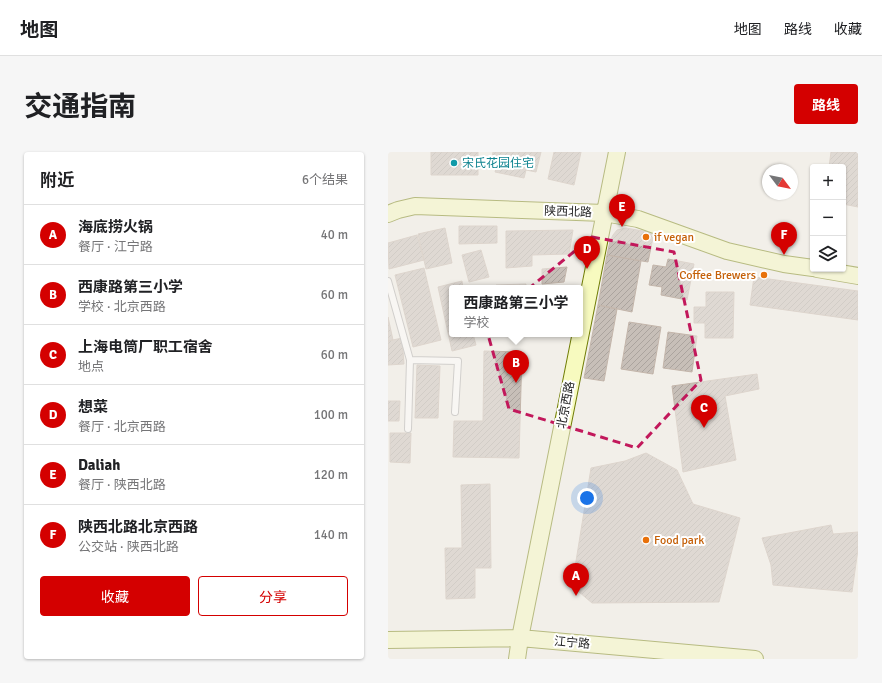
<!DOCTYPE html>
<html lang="zh">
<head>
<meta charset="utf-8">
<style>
	:root { --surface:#fff; --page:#f6f6f6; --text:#202124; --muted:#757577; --line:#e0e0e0; --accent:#d40000 }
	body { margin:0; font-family:Signika,"Noto Sans SC",sans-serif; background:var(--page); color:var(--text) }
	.controls { position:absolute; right:12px; top:12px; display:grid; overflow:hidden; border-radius:4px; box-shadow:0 1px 3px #0004 }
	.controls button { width:36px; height:36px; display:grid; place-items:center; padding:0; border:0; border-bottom:1px solid var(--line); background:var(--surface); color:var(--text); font:20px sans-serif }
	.compass { position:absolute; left:374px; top:12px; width:36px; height:36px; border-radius:50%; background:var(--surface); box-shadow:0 1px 3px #0004; rotate:122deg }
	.you { position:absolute; left:199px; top:346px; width:14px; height:14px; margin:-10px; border:3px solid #fff; border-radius:50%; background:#1a73e8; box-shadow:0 0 0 6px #1a73e833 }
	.badge { display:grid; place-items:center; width:26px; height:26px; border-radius:50%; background:var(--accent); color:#fff; font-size:13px; font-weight:700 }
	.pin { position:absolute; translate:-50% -33px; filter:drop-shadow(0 1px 2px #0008) }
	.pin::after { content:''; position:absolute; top:21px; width:14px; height:12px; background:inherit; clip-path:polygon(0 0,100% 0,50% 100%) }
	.popup { position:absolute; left:61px; top:133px; width:134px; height:52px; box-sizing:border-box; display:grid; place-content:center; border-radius:4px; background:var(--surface); filter:drop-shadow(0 1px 3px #0005); font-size:13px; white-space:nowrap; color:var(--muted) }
	.popup b { font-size:15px; color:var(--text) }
	.popup::after { content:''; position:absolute; left:50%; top:100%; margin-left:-8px; border:8px solid transparent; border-top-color:var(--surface) }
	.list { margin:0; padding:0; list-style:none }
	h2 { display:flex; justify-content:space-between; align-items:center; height:52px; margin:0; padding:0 16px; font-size:17px }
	h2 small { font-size:13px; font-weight:400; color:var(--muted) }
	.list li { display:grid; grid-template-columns:26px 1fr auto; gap:12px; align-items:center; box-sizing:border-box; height:60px; padding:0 16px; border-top:1px solid var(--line) }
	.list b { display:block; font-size:15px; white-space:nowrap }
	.list p { margin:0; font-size:13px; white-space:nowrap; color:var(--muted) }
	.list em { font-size:13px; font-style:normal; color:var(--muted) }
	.actions { display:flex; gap:8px; padding:12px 16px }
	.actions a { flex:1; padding:9px 0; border:1px solid var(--accent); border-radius:4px; text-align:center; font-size:14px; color:var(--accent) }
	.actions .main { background:var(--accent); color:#fff }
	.icon { flex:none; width:22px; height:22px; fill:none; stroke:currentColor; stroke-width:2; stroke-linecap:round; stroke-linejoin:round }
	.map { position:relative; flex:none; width:470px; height:507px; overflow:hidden; border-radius:4px }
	header { display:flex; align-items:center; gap:24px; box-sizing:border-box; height:56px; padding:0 20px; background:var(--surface); border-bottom:1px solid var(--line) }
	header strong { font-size:19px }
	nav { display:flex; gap:22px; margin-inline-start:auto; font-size:14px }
	.intro { display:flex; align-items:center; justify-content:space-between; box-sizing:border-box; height:96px; padding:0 24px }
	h1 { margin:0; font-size:28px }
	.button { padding:10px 18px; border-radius:4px; background:var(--accent); color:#fff; font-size:14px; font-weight:700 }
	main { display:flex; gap:24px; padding:0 24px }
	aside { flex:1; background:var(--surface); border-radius:4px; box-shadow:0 1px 3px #0004 }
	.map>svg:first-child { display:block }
	.building { fill:url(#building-hatch); stroke:#c4b6ab }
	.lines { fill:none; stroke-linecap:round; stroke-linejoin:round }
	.service-casing { stroke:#a9a9a9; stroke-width:8 }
	.secondary-casing { stroke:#707d05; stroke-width:18 }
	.service { stroke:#fff; stroke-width:6 }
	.secondary { stroke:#f7fabf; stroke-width:16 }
	.marked { fill:none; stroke:#c2185b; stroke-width:3; stroke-dasharray:8 5; stroke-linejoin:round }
	.culture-dot { fill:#0f9aa8; stroke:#fff; stroke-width:1.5 }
	.food-dot { fill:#e8710a; stroke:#fff; stroke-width:1.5 }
	.labels { text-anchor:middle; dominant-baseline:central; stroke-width:4; stroke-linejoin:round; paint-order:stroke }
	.culture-label { font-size:12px; fill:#0d838f; stroke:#fff; text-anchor:start }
	.street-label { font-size:12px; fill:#222; stroke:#fff }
	.food-label { font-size:12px; fill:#c56008; stroke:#fff; text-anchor:start }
</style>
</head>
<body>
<header>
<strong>地图</strong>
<nav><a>地图</a><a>路线</a><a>收藏</a></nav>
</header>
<div class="intro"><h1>交通指南</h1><a class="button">路线</a></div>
<main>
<aside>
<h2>附近<small>6个结果</small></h2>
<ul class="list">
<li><span class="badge">A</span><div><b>海底捞火锅</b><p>餐厅 · 江宁路</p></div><em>40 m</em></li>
<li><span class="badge">B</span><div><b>西康路第三小学</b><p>学校 · 北京西路</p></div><em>60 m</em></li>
<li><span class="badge">C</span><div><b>上海电筒厂职工宿舍</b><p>地点</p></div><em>60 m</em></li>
<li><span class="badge">D</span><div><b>想菜</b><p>餐厅 · 北京西路</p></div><em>100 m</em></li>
<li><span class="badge">E</span><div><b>Daliah</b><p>餐厅 · 陕西北路</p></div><em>120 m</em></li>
<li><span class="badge">F</span><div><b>陕西北路北京西路</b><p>公交站 · 陕西北路</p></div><em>140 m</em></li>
</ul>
<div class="actions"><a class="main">收藏</a><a>分享</a></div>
</aside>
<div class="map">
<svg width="470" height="507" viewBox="0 0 470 507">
	<defs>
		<pattern id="building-hatch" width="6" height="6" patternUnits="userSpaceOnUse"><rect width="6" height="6" fill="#c7bfb8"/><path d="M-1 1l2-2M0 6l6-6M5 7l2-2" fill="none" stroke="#aba49e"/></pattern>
	</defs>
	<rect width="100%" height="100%" fill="#f2efe9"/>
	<path class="building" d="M43 0H90V23H43Z
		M105 0H153L148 20 138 18 136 26 107 20 109 13 103 11Z
		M166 0H193L186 33 160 27Z
		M443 0H470V55L455 52V15H441Z
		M71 74H109V91L71 92Z
		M57 76 64 111 38 117 30 82Z
		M238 76 266 81 260 110 219 103 222 89 225 83 229 78Z
		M185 78 181 102 144 103V114L118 116V79Z
		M29 83 36 108 1 117 0 91Z
		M93 98 101 125 81 130 74 103Z
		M219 103 253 109 244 160 210 153Z
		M280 107 306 112 299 148 273 143 274 135 261 133 265 113 278 115Z
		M179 115 176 130 154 132V117Z
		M36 116 53 188 25 195 7 123Z
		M366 125 470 139V168L362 153Z
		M74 129 75 136H64V182H85L88 193 64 199 50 135Z
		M138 132V136H108V133Z
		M318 140H346L345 186H317V171H306V155H318Z
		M210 153 229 157 216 229 196 226Z
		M0 165 5 188 0 189Z
		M241 170 273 175 265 222 233 217Z
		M280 180 309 184 304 220 275 216Z
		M109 182H138V183H109Z
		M14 186 16 212 0 213V189Z
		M96 199 134 200 131 306 65 305 66 269H95Z
		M29 213 52 214 50 266H27Z
		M369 222 371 237 337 244 348 308 295 320 284 234Z
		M0 249H12L11 269H0Z
		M2 281H23L22 311 2 310Z
		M258 301 289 318 305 352 352 366 331 450 204 451 184 434 203 316 237 309Z
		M102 332 103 416H87V446L58 447 57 396H74L73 333Z
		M443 373 445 382 470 380V397L464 440 385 433 383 413 374 386Z"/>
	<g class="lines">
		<defs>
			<path id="service" d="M0 129 22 208 20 277
				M22 208 70 209 67 260"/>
			<path id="secondary" d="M0 62 10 58 27 54 216 61 250 67 339 99 396 112 425 116
				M429 117 470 124
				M0 488 132 486 367 507
				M129 507 132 486 229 0"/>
		</defs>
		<use href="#service" class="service-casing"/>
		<use href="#secondary" class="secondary-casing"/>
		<use href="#service" class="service"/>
		<use href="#secondary" class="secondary"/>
	</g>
	<path d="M0 0H470V507H0ZM204 85 286 100 313 228 249 296 121 257 97 172Z" fill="#f2efe9" fill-opacity=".55" fill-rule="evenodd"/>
	<path class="marked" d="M204 85 286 100 313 228 249 296 121 257 97 172Z"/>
	<circle class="culture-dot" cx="66" cy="11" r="4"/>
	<g class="food-dot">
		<circle cx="258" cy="85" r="4"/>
		<circle cx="376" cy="123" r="4"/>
		<circle cx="258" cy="388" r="4"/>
	</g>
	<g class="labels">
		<g class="culture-label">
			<text x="74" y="11">宋氏花园住宅</text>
		</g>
		<g class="street-label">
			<text transform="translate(180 60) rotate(2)">陕西北路</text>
			<text transform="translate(178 253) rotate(-79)">北京西路</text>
			<text transform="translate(184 491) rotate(5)">江宁路</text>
		</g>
		<g class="food-label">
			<text x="266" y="85">if vegan</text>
			<text x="368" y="123" text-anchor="end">Coffee Brewers</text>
			<text x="266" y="388">Food park</text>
		</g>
	</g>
</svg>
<div class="controls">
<button>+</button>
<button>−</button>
<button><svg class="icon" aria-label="layers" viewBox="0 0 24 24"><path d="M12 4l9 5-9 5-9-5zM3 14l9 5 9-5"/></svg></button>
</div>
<svg class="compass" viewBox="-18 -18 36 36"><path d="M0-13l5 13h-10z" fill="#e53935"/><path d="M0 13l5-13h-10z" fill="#757577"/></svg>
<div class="you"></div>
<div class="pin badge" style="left:188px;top:444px">A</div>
<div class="pin badge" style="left:128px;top:231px">B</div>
<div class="popup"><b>西康路第三小学</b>学校</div>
<div class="pin badge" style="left:316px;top:276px">C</div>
<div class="pin badge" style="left:199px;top:117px">D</div>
<div class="pin badge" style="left:234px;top:75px">E</div>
<div class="pin badge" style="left:396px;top:103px">F</div>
</div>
</main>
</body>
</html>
